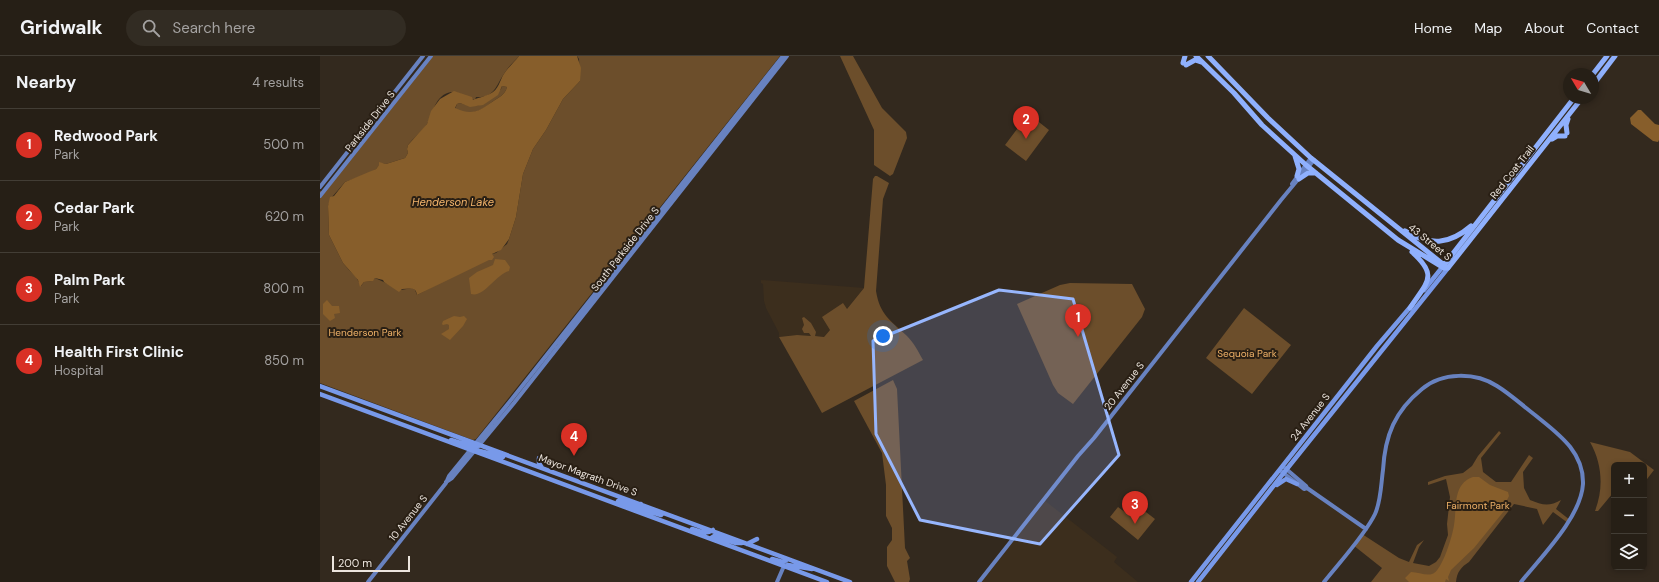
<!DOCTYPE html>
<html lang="en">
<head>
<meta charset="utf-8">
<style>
	:root { --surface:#261f16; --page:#322c23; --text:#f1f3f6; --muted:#a4a2a1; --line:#423d35; --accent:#d93025 }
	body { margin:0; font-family:"DM Sans",sans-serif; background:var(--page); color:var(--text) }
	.controls { position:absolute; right:12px; bottom:12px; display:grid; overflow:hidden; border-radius:6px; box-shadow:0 2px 6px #0003 }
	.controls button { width:36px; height:36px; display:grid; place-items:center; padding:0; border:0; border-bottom:1px solid var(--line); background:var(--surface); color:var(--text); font:20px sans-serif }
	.compass { position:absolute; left:1243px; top:12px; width:36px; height:36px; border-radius:50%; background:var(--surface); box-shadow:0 2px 6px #0003; rotate:308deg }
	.scale { position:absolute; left:12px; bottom:10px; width:78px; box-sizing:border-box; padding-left:4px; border:2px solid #ece5de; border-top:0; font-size:11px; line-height:14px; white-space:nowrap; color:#ece5de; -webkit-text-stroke:3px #291f14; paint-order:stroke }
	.you { position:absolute; left:563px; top:280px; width:14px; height:14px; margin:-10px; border:3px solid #fff; border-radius:50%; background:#1a73e8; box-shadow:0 0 0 6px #1a73e833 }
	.badge { display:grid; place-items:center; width:26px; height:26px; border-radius:50%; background:var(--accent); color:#fff; font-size:13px; font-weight:700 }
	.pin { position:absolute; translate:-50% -33px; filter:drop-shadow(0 1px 2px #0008) }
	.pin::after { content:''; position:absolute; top:21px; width:14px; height:12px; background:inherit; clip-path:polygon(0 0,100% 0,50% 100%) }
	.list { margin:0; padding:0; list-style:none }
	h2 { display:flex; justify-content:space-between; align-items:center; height:52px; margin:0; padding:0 16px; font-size:17px }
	h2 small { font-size:13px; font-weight:400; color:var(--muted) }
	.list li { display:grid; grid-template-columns:26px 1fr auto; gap:12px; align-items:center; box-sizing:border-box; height:72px; padding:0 16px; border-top:1px solid var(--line) }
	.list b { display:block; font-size:15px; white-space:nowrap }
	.list p { margin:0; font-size:13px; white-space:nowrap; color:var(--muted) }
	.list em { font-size:13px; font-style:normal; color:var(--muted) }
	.icon { flex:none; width:22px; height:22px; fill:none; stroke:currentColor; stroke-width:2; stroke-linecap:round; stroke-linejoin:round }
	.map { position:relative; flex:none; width:1339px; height:526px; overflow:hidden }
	header { display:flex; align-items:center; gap:24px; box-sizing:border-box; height:56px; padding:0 20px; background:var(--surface); border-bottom:1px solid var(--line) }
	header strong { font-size:19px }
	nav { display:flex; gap:22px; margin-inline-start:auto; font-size:14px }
	.search { width:280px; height:36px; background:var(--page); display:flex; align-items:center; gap:10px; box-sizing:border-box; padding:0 14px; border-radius:22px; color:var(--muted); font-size:15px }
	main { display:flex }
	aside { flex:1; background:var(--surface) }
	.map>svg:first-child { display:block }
	.built { fill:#3c2e1d }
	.green { fill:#6c4e2b }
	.water { fill:#875e2b; fill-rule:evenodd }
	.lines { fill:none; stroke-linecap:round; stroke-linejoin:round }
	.secondary { stroke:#6882c0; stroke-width:4 }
	.primary { stroke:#7899e9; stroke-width:4.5 }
	.highway { stroke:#8fb0fd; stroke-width:5 }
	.marked { fill:#97b6fd; fill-opacity:0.2; stroke:#97b6fd; stroke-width:3; stroke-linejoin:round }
	.labels { text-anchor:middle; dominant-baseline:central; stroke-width:4; stroke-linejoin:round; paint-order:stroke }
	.street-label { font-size:10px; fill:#ece5de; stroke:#291f14 }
	.park-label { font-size:10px; fill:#f0b268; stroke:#291f14 }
	.water-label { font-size:11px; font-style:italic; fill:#f3b46b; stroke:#291f14 }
</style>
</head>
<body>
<header>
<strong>Gridwalk</strong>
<div class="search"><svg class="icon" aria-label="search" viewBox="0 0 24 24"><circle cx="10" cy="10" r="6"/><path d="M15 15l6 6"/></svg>Search here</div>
<nav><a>Home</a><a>Map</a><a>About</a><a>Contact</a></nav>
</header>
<main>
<aside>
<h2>Nearby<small>4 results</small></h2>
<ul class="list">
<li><span class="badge">1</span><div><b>Redwood Park</b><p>Park</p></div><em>500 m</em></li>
<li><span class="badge">2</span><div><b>Cedar Park</b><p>Park</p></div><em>620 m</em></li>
<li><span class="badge">3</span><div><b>Palm Park</b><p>Park</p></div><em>800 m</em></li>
<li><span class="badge">4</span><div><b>Health First Clinic</b><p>Hospital</p></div><em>850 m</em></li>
</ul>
</aside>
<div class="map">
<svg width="1339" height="526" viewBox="0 0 1339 526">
	<rect width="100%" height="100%" fill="#33291e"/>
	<path class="built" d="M441 224 544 232 504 281 477 279 459 281V277L446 252 444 245 443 228 441 227Z
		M966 423 977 428 1046 473 1004 526H878L949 435Z
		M724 444 797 501 794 506 818 526H659Z"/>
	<path class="green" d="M111 0H199C195 5 189 10 186 15 176 28 176 42 156 41L155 44C147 42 139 35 131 36 115 39 113 57 107 68 103 75 93 82 88 89L87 93 88 97 85 102 66 108 61 107 56 113 47 118 25 126 12 141 8 150 9 179 23 207 29 214 36 221 41 230 44 226 52 225 55 222 81 234 92 232 95 234 97 239 99 238 172 200V198L176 197 187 188 189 183 196 161 203 118 213 93 226 74 243 43 260 25 259 3 257 0H460L156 383 153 384 0 327V135L3 136Z
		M520 0H533L562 52 586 76 587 82 573 118 570 120 554 109V74Z
		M182 30 187 31C185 39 179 41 172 46 159 56 152 60 135 53L137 48 140 47C160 55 166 46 181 33Z
		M710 59 729 74 706 105 685 89 706 61Z
		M555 120H557L569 127 563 143 556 235C560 259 570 264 587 280 594 287 598 295 603 304L502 357 459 281 477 279 491 280 489 277H484L482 273 484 269 482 262 484 261 491 267 496 276 495 280 504 281 510 274 502 261 523 247 527 253 544 232 553 123Z
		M750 227 812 228 825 253 822 261 753 348 738 337 733 329 697 248 740 229Z
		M924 252 971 289 932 338 886 302Z
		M573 324 577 333 585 492 590 502 587 505 590 523 589 526H575L567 510V491L572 484V472L566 460V429L562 397 534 345Z
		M1179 375 1181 377 1161 402 1163 416 1176 426H1191L1209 399 1213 402 1203 416 1204 432 1210 444C1222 449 1229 451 1241 444L1236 453 1250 464 1248 467 1233 456 1223 469 1217 453 1194 448 1149 506C1141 511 1137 516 1136 526H1051L1062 512 1033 489 1042 478 1079 502 1089 506 1097 489 1104 484 1099 491 1093 507 1109 510 1116 506 1120 501 1128 479 1127 468 1130 441 1126 423 1108 429V426L1125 420 1143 417 1152 410 1158 400Z
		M1270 386 1310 396 1334 414 1324 427V409H1294V438L1293 437 1278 455H1275C1284 432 1282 407 1270 386Z
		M798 451 814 463 822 453 835 463 818 484 790 461Z"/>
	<path class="water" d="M199 0H257L261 12 260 25 243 43 226 74 213 93 203 118 196 161 189 183 181 194 172 198 174 201 172 204H169L97 239C96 230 89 233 82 233L79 236 64 226 63 224 55 222 53 225 44 226 40 231 38 224 23 207 9 179 8 150 10 141 14 140 25 126 56 113 59 109V106L66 108 85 102 88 97 87 93 88 89 107 68 111 55 120 43 134 35 152 41 153 44C157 42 170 39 173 36 180 31 180 22 186 15 190 10 195 5 199 0ZM182 30 187 31C185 39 179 41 172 46 159 55 152 60 135 52L137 48 140 47 150 51 163 49 178 39Z
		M1318 54H1321L1335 68 1339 69V84L1338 86 1333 85 1311 68 1310 62Z
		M175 203 185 204 190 211 189 215C175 219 164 242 151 238L149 222 157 216 173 209Z
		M7 244 12 250H19L20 257 14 258 15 262 10 265 3 258V248Z
		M134 260 140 261 144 260 147 263 143 270 130 284 121 278 129 273V269L127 268 123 269 122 268 123 265Z
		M1153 421H1159L1170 429 1188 436 1189 440 1185 448 1184 455 1154 492 1131 514 1128 521 1129 525 1126 523 1125 526H1089L1085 522 1091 516C1098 516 1106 520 1112 518 1122 516 1133 478 1134 469 1137 453 1132 428 1153 421Z"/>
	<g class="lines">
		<path class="secondary" d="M972 128 991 102
			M0 131 103 0
			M0 140 111 0
			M965 412 986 430 987 432 1046 473
			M961 415 984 433 987 432
			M126 426 132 422 194 347 467 0
			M48 526 126 427 129 420 191 344 463 0
			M457 526 467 503
			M659 526 758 400 774 382 961 144 994 104
			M1004 526C1019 507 1045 479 1055 458 1061 445 1061 428 1063 414 1065 379 1075 355 1102 333 1122 316 1155 316 1177 330 1190 338 1202 349 1215 359 1237 377 1264 395 1263 428 1261 461 1222 500 1201 526"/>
		<path class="primary" d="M0 330 530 526
			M0 338 507 526
			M131 384 153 391 160 389
			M156 394 183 401
			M219 402V407L222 412
			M957 429 966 423 977 428
			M298 445 315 450 321 448
			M314 453 318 452 341 459
			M372 473C379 475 386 479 393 474
			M391 482 394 480 416 487H422
			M427 488 437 483
			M452 503 463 506 467 503
			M468 509 492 513
			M871 526 1057 290 1092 249
			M878 526 962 419 1128 212 1124 209 1104 234"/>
		<path class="highway" d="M876 0 914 37 942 69 986 109 1078 184 1124 212H1128L1262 42
			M888 0 948 62 991 102 1124 209 1254 42
			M863 7 865 0
			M866 9 875 4 881 6
			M1273 18 1287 0
			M1273 29 1295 0
			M1247 77 1246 69 1248 63
			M1232 83 1237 80H1245
			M975 100 979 113 977 120
			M979 123 988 117H996
			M1085 175C1110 190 1129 189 1151 170
			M1090 252C1107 226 1119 220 1092 196"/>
	</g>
	<path class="marked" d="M679 234 753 243 799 399 720 488 600 464 556 378 553 285Z"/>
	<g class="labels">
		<g class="street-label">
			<text transform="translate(50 65) rotate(-52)">Parkside Drive S</text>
			<text transform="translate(1192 116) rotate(-52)">Red Coat Trail</text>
			<text transform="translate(1110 186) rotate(39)">43 Street S</text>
			<text transform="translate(305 193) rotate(-52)">South Parkside Drive S</text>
			<text transform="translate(804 330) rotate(-52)">20 Avenue S</text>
			<text transform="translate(990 361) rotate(-52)">24 Avenue S</text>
			<text transform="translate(268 419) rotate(20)">Mayor Magrath Drive S</text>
			<text transform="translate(88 462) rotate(-52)">10 Avenue S</text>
		</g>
		<g class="park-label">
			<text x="45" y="276">Henderson Park</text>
			<text x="927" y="297">Sequoia Park</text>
			<text x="1158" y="449">Fairmont Park</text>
		</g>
		<g class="water-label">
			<text x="133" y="146">Henderson Lake</text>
		</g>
	</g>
</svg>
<div class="controls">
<button>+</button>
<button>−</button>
<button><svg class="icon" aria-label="layers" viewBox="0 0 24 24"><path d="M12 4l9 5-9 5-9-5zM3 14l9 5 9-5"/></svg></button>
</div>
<svg class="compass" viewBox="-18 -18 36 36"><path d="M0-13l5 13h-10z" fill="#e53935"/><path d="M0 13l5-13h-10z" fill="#a4a2a1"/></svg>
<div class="scale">200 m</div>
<div class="you"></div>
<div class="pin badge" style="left:758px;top:281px">1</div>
<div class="pin badge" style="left:706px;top:83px">2</div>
<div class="pin badge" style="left:815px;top:468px">3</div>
<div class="pin badge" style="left:254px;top:400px">4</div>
</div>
</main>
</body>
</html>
